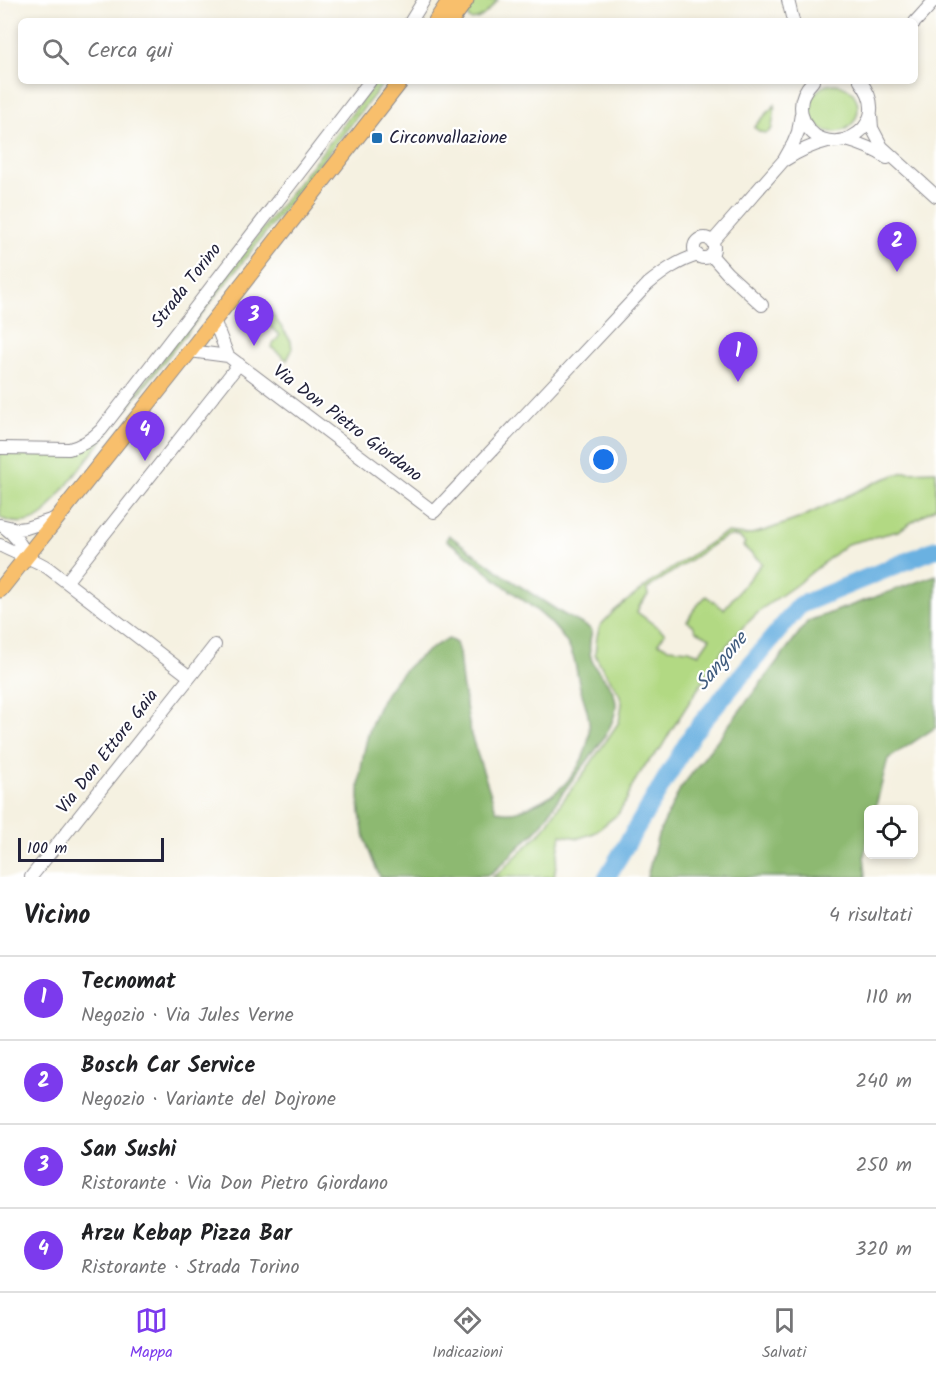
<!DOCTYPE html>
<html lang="it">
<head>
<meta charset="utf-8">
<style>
	:root { --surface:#fff; --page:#f2f2f2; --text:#202124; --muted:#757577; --line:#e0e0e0; --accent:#7c3aed }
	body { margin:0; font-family:Kalam,sans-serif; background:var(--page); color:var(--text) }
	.controls { position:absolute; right:18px; bottom:18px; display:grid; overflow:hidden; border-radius:9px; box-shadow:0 3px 9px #0003 }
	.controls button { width:54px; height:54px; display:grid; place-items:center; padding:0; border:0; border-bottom:2px solid var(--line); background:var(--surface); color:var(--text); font:30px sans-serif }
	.scale { position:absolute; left:18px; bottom:15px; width:146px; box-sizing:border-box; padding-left:6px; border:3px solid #22223b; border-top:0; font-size:16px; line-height:21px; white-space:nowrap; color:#22223b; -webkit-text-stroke:4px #fff; paint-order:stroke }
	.you { position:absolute; left:604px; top:460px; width:21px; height:21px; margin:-15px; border:4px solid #fff; border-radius:50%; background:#1a73e8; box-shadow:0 0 0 9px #1a73e833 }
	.badge { display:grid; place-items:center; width:39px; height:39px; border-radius:50%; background:var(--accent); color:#fff; font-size:20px; font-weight:700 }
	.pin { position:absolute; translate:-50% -50px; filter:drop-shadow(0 2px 3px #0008) }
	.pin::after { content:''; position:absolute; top:32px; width:21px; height:18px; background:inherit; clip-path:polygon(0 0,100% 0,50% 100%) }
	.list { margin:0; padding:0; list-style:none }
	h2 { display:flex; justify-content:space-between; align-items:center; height:78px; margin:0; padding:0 24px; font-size:26px }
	h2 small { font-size:20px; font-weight:400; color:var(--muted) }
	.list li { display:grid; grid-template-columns:39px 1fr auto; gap:18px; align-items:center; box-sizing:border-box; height:84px; padding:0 24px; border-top:2px solid var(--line) }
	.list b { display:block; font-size:22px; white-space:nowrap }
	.list p { margin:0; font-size:20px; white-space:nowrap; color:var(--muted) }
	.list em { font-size:20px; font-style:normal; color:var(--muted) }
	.icon { flex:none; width:33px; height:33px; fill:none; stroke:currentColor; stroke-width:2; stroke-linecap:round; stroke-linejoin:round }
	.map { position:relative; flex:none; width:936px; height:877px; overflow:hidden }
	.search { position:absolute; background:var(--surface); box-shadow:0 3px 9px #0003; left:18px; right:18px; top:18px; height:66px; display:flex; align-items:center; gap:15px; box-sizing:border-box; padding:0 21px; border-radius:9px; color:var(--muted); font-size:22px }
	.sheet { height:414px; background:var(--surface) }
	nav { display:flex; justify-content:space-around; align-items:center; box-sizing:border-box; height:84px; border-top:2px solid var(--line); background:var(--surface); font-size:16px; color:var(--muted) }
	nav a { display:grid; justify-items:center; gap:3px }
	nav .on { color:var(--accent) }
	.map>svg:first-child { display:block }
	.green { fill:#b2d983; stroke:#6a7e5f; stroke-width:1.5; fill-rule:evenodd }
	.forest { fill:#8db971; stroke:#586e56; stroke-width:1.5 }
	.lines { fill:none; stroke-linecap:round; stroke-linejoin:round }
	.river { stroke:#6ab1e1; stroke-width:18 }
	.minor-casing { stroke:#8c8a8e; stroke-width:14 }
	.major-casing { stroke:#8c8a8e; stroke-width:17 }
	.minor { stroke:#fff; stroke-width:12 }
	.major { stroke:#f8bf6c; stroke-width:15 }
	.poi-dot { fill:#1f6fb2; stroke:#fff; stroke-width:2 }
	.labels { text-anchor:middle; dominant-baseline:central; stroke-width:4.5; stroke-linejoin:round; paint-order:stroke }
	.poi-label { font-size:18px; fill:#22223b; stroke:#fff; text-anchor:start }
	.street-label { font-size:18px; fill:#22223b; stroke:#fff }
	.water-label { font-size:20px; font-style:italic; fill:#3f5b7d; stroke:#fff }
</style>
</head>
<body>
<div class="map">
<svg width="936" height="877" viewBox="0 0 936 877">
	<rect width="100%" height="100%" fill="#fff"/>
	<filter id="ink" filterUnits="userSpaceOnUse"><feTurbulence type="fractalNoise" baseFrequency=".0167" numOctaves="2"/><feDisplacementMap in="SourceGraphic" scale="12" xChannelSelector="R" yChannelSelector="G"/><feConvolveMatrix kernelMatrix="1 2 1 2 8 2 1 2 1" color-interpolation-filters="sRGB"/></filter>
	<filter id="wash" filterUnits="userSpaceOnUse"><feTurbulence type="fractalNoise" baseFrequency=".008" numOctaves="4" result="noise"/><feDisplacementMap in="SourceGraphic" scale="24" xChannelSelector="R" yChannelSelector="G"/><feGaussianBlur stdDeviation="1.35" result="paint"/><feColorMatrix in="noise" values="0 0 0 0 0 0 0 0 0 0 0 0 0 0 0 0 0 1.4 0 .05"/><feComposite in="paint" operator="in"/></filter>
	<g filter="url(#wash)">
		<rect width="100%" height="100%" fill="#f5f1e1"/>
		<path class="green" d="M474 0H498C490 8 481 23 469 19L467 12Z
			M377 81H385L45 513C32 524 15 525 0 518V452L59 454 105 433Z
			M810 108a24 24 0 1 1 48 0a24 24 0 1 1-48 0Z
			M775 105 772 128C767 136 760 133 754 127Z
			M267 306 291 341 292 350 287 360 271 347 280 335 258 317Z
			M936 471V507L898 531 847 544 796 585 763 608 742 628 723 650 672 729 661 748 646 764 633 784 627 799 618 814 594 833 579 838 561 835 554 877H492L499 873 544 829 561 803 586 770 619 722 622 704 619 693 599 663 595 654 597 636 600 626 615 610 653 581 720 536 727 533 747 535 767 530 798 519 881 480 904 472ZM733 536 740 538 745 543 743 546 762 563 724 609 706 596 695 608 687 621 693 625 696 631 710 638 699 654 689 650 668 648 658 643 665 633 637 612 640 605 648 595 647 589 717 542 726 537Z"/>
		<path class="forest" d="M449 535 509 579 563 614 588 627 592 631C580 674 616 675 616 706 615 734 574 775 559 798 551 809 545 822 535 832 531 837 526 840 522 844 511 854 501 868 488 875 473 877 453 873 438 877H380C359 834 354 798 364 752 371 716 384 689 411 664 421 656 437 642 449 639L456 643 459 653 462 683 471 735 496 810C511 817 529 807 543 800 571 786 592 753 589 722 588 709 583 699 580 687 576 670 575 653 564 639 548 616 525 602 503 585 484 570 467 553 446 540Z
			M936 575V727L888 759 875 809 868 810V836L864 855 866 877H647L658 835 680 789 808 621Z"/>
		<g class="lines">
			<path class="river" d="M607 877 693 733 800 605 936 549"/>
		</g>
	</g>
	<g filter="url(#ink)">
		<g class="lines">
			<defs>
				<path id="minor" d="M788 0 793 21
					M411 21 424 0
					M915 22 935 0
					M813 81C804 90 799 102 802 115 816 168 901 132 860 81
					M871 115 872 128 882 147 936 196
					M846 140C861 144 874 149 887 158
					M785 160C799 151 812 145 828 141
					M694 248a10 10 0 1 1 20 0a10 10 0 1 1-20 0Z
					M712 242 784 160 793 144 798 132 801 114
					M711 255 727 273 762 305
					M214 320 228 356 434 512 648 284C664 271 678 261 698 255
					M190 351 228 356
					M0 448 69 449C82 446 91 440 101 430L370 81
					M0 525 18 529 26 528 57 518
					M4 527C15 535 21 543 27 556
					M0 545C15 554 33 558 48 568L190 677 31 877
					M67 581 239 364
					M190 677 215 645"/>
				<path id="major" d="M436 21 450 0
					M451 21 466 0
					M0 590 190 351 401 81"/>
			</defs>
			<use href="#minor" class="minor-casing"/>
			<use href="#major" class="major-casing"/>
			<use href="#minor" class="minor"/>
			<use href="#major" class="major"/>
		</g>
	</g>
	<rect class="poi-dot" x="371" y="132" width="12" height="12" rx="3"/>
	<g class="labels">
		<g class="poi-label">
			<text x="389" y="138">Circonvallazione</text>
		</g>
		<g class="street-label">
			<text transform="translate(187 286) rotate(-52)">Strada Torino</text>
			<text transform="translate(347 424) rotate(37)">Via Don Pietro Giordano</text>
			<text transform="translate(108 752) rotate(-52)">Via Don Ettore Gaia</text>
		</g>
		<g class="water-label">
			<text transform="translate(722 662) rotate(-50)">Sangone</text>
		</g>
	</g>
</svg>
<div class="controls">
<button><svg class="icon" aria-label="locate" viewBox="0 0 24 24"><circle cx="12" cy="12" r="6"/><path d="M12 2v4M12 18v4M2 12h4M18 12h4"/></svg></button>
</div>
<div class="scale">100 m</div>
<div class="you"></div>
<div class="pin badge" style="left:738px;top:382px">1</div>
<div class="pin badge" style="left:897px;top:272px">2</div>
<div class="pin badge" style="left:254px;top:346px">3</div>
<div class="pin badge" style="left:145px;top:461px">4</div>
<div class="search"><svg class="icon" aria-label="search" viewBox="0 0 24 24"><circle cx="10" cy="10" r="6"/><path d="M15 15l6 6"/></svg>Cerca qui</div>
</div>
<section class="sheet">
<h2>Vicino<small>4 risultati</small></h2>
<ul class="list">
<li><span class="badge">1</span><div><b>Tecnomat</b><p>Negozio · Via Jules Verne</p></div><em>110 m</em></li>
<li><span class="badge">2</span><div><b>Bosch Car Service</b><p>Negozio · Variante del Dojrone</p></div><em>240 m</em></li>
<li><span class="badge">3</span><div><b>San Sushi</b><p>Ristorante · Via Don Pietro Giordano</p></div><em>250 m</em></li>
<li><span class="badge">4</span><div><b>Arzu Kebap Pizza Bar</b><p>Ristorante · Strada Torino</p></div><em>320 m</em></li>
</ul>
</section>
<nav>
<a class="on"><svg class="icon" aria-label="map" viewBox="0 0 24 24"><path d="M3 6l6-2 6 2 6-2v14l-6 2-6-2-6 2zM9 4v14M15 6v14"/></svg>Mappa</a>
<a><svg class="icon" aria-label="directions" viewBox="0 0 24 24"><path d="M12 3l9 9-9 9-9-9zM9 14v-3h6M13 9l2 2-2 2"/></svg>Indicazioni</a>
<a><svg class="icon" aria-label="saved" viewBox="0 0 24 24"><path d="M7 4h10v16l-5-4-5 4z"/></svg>Salvati</a>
</nav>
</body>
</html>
